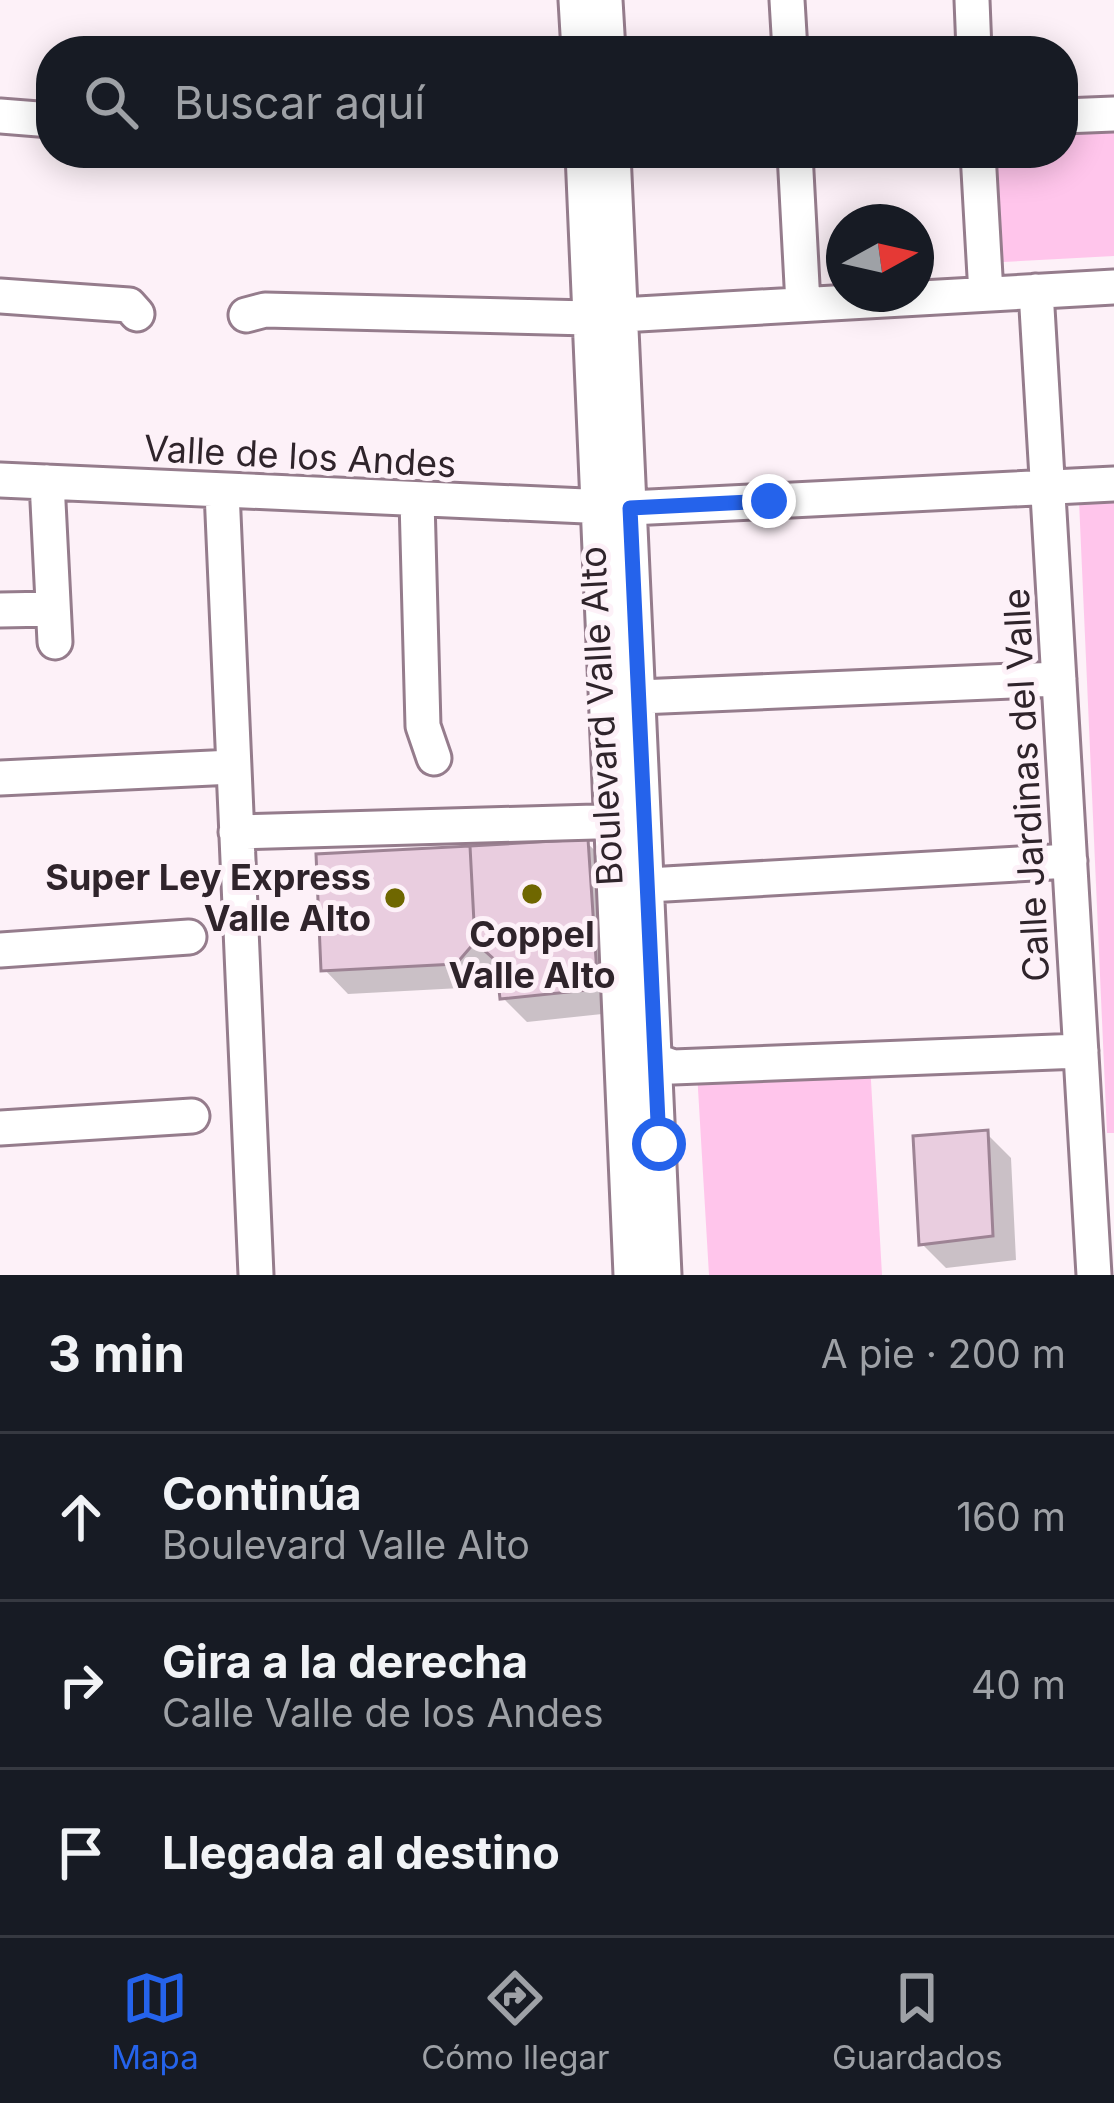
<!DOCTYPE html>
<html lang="es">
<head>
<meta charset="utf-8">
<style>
	:root { --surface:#171b24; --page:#20242c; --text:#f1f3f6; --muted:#9ea1a6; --line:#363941; --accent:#2563eb }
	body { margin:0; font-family:Inter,sans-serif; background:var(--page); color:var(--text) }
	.compass { position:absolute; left:826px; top:204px; width:108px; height:108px; border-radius:50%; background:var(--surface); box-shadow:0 6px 30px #0003; rotate:82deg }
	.stop { position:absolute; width:36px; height:36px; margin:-27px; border:9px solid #2563eb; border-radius:50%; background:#fff }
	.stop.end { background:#2563eb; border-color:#fff; box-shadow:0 3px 12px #0008 }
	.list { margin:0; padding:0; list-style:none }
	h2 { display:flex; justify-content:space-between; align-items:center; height:156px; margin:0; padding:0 48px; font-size:51px }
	h2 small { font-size:39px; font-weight:400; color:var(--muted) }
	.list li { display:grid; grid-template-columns:78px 1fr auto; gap:36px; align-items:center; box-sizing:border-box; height:168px; padding:0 48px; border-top:3px solid var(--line) }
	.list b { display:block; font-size:45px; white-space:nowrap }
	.list p { margin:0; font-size:39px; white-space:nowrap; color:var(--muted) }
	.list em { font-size:39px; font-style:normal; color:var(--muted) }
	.icon { flex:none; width:66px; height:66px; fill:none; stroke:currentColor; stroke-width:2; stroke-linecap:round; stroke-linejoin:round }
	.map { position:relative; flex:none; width:1114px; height:1275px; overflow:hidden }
	.search { position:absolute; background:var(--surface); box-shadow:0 6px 30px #0003; left:36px; right:36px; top:36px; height:132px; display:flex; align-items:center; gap:30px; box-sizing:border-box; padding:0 42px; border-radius:48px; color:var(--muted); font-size:45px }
	.sheet { height:660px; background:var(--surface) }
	nav { display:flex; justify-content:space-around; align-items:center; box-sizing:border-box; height:168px; border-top:3px solid var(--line); background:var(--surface); font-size:33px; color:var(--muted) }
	nav a { display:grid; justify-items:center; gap:6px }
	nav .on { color:var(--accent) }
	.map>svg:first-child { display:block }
	.green { fill:#ffc5eb }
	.shadow { fill:#0003 }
	.building { fill:#e9cddf; stroke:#9d8394; stroke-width:3 }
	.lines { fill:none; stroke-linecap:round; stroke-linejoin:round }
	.minor-casing { stroke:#957c8c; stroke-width:39 }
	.minor { stroke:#fff; stroke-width:33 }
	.route { stroke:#2563eb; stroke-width:15 }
	.poi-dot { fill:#6f6700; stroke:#fdf1f8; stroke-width:4.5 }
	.labels { text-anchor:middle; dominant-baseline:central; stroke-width:10; stroke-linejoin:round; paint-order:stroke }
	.street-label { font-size:36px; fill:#2f242b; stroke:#fdf1f8 }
	.poi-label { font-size:36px; font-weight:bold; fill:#2f242b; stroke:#fdf1f8; text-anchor:end }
</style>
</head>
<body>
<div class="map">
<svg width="1114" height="1275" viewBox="0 0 1114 1275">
	<rect width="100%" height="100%" fill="#fdf1f8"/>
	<path class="green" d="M1114 125V256L1003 262 996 153H1063V127Z
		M1114 499V1133H1107L1079 501Z
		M870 1063 882 1275H709L697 1072Z"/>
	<path class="shadow" d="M586 842 611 866 621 1012 527 1022 503 998 499 965 480 987 348 994 324 969Z
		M987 1134 1011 1158 1016 1260 946 1268 922 1244Z"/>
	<path class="building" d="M588 839 598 989 500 999 496 961 475 942 470 846Z
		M470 846 475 942 456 964 321 971 316 854Z
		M988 1130 993 1236 919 1245 913 1136Z"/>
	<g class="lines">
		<defs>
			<path id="minor" d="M576 0 579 51
				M605 0 608 51
				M787 0 790 51
				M972 0 974 51
				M0 116 51 120
				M1063 116 1114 114
				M583 153 631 1275
				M613 153 664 1275
				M795 153 803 304
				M978 153 986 294
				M1036 291 1094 1275
				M0 296 129 305 137 314
				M246 315 265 310 589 318
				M621 315 1114 287
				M0 480 630 508 1114 484
				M47 482 55 642
				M222 491 256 1275
				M417 500 423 726 434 758
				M0 610 53 609
				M639 697 1059 679
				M0 778 233 767
				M236 832 630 821
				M648 885 1070 861
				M0 950 189 937
				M641 1055 673 1067 1081 1051
				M0 1128 192 1116"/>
		</defs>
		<use href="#minor" class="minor-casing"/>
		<use href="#minor" class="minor"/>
	</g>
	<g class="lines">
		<path class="route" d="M659 1144 630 508 769 501"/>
	</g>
	<g class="poi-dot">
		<circle cx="532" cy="894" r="12"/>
		<circle cx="395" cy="898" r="12"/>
	</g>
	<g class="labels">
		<g class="street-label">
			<text transform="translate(300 456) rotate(3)">Valle de los Andes</text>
			<text transform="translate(601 716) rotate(-93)">Boulevard Valle Alto</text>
			<text transform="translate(1026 785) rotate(-93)">Calle Jardinas del Valle</text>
		</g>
		<g class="poi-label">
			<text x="371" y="877">Super Ley Express<tspan x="371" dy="41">Valle Alto</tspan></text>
			<text x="532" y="934" text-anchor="middle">Coppel<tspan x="532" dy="41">Valle Alto</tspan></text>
		</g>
	</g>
</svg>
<svg class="compass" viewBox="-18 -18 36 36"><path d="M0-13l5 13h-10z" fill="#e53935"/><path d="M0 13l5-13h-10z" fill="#9ea1a6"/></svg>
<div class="stop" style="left:659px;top:1144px"></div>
<div class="stop end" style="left:769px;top:501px"></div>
<div class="search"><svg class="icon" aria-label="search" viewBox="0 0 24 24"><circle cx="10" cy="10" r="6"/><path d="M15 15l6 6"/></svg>Buscar aquí</div>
</div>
<section class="sheet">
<h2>3 min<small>A pie · 200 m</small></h2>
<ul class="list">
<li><svg class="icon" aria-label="ahead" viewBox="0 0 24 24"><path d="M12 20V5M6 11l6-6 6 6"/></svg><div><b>Continúa</b><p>Boulevard Valle Alto</p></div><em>160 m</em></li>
<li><svg class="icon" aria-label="right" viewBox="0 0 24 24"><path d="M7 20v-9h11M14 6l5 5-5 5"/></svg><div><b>Gira a la derecha</b><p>Calle Valle de los Andes</p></div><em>40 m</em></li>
<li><svg class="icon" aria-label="arrive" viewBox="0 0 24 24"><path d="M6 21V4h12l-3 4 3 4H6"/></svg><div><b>Llegada al destino</b></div></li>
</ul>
</section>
<nav>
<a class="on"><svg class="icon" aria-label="map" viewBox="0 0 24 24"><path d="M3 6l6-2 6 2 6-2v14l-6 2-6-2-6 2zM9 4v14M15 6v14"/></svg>Mapa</a>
<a><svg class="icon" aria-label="directions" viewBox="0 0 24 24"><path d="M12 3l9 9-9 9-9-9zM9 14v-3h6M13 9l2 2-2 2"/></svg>Cómo llegar</a>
<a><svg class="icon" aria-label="saved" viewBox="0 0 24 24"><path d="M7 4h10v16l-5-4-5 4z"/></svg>Guardados</a>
</nav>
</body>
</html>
